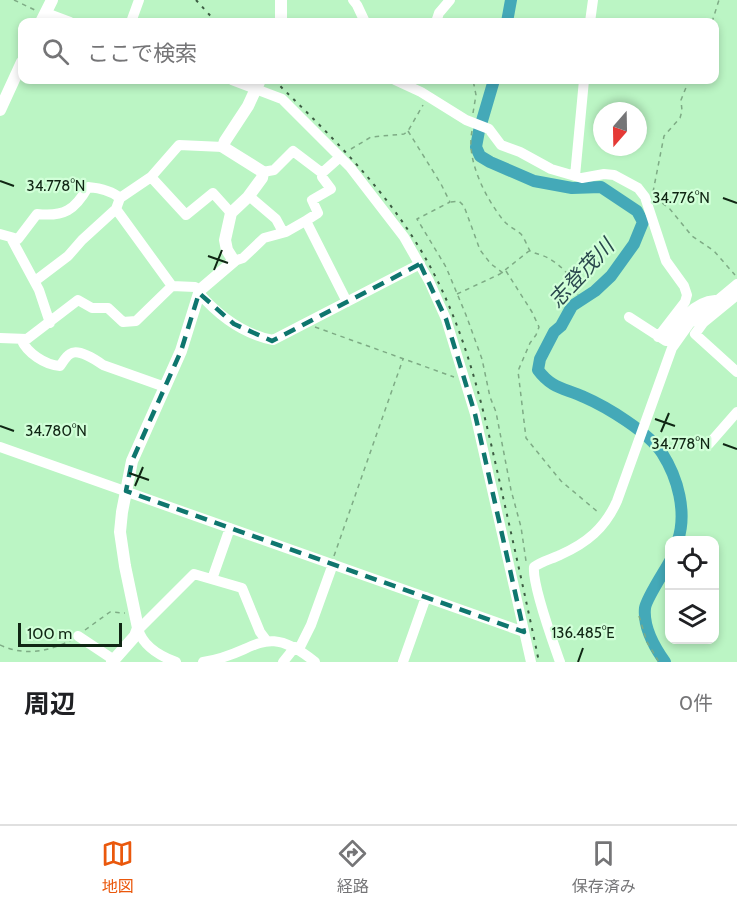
<!DOCTYPE html>
<html lang="ja">
<head>
<meta charset="utf-8">
<style>
	:root { --surface:#fff; --page:#f6f6f6; --text:#202124; --muted:#757577; --line:#e0e0e0; --accent:#ea580c }
	body { margin:0; font-family:Cabin,"Noto Sans JP",sans-serif; background:var(--page); color:var(--text) }
	.controls { position:absolute; right:18px; bottom:18px; display:grid; overflow:hidden; border-radius:12px; box-shadow:0 3px 9px #0003 }
	.controls button { width:54px; height:54px; display:grid; place-items:center; padding:0; border:0; border-bottom:2px solid var(--line); background:var(--surface); color:var(--text); font:30px sans-serif }
	.compass { position:absolute; left:593px; top:102px; width:54px; height:54px; border-radius:50%; background:var(--surface); box-shadow:0 3px 9px #0003; rotate:200deg }
	.scale { position:absolute; left:18px; bottom:15px; width:104px; box-sizing:border-box; padding-left:6px; border:3px solid #102614; border-top:0; font-size:16px; line-height:21px; white-space:nowrap; color:#102614; -webkit-text-stroke:4px #d1ffd8; paint-order:stroke }
	.list { margin:0; padding:0; list-style:none }
	h2 { display:flex; justify-content:space-between; align-items:center; height:78px; margin:0; padding:0 24px; font-size:26px }
	h2 small { font-size:20px; font-weight:400; color:var(--muted) }
	.icon { flex:none; width:33px; height:33px; fill:none; stroke:currentColor; stroke-width:2; stroke-linecap:round; stroke-linejoin:round }
	.map { position:relative; flex:none; width:737px; height:662px; overflow:hidden }
	.search { position:absolute; background:var(--surface); box-shadow:0 3px 9px #0003; left:18px; right:18px; top:18px; height:66px; display:flex; align-items:center; gap:15px; box-sizing:border-box; padding:0 21px; border-radius:12px; color:var(--muted); font-size:22px }
	.sheet { height:162px; background:var(--surface) }
	nav { display:flex; justify-content:space-around; align-items:center; box-sizing:border-box; height:84px; border-top:2px solid var(--line); background:var(--surface); font-size:16px; color:var(--muted) }
	nav a { display:grid; justify-items:center; gap:3px }
	nav .on { color:var(--accent) }
	.map>svg:first-child { display:block }
	.lines { fill:none; stroke-linecap:round; stroke-linejoin:round }
	.river { stroke:#44a9b8; stroke-width:12 }
	.path { stroke:#7eab85; stroke-width:1.5; stroke-dasharray:4.5 4.5; stroke-linecap:butt }
	.minor { stroke:#fff; stroke-width:10 }
	.major { stroke:#fff; stroke-width:12 }
	.rail { stroke:#3c5c42; stroke-width:2; stroke-dasharray:3 6; stroke-linecap:butt }
	.marked { fill:none; stroke:#0f766e; stroke-width:4.5; stroke-dasharray:12 8; stroke-linejoin:round }
	.ticks { fill:none; stroke:#102614; stroke-width:2 }
	.labels { text-anchor:middle; dominant-baseline:central; stroke-width:4.5; stroke-linejoin:round; paint-order:stroke }
	.water-label { font-size:21px; font-style:italic; fill:#29484d; stroke:#d1ffd8 }
	.ticks-label { font-size:15px; text-anchor:middle; fill:#102614; stroke:#d1ffd8; stroke-width:4.5; stroke-linejoin:round; paint-order:stroke }
</style>
</head>
<body>
<div class="map">
<svg width="737" height="662" viewBox="0 0 737 662">
	<rect width="100%" height="100%" fill="#bbf5c4"/>
	<g class="lines">
		<path class="river" d="M507 22 511 0
			M494 80 479 131 476 147 480 156 490 162 534 181 572 188 601 187 637 211 643 222 634 244 611 276 595 291 572 306 561 326 554 332 540 359 538 370C552 389 565 388 584 397 607 407 648 432 662 453 678 478 687 512 678 540
			M665 662C655 648 643 627 645 608 646 599 664 572 670 561"/>
		<path class="path" d="M14 0 37 11
			M712 22 719 0
			M473 113 476 95 473 80
			M408 131 441 184 450 202 417 219 446 267 466 315 482 359 490 397 496 412 511 490 521 527 526 561
			M472 131C466 160 485 197 503 220 509 227 515 229 521 234 525 239 527 246 530 251 536 254 543 255 548 258 560 264 578 282 578 295
			M351 149 371 137 404 134 408 131 423 105
			M653 192 664 136 680 118 682 111 681 100 689 80
			M655 198 669 208 692 236 714 251 735 275
			M451 202 459 201 464 206 480 250 491 264 503 273
			M506 271 532 312 539 327 536 335 530 343 518 371 526 438 561 481 599 513
			M457 294 500 274 529 251
			M315 327 454 377
			M334 556 403 359
			M639 616 647 642 659 662
			M85 630 110 612 125 613
			M0 645C23 656 49 652 71 640"/>
		<path class="minor" d="M353 0 357 5 365 22
			M46 13 70 22
			M131 22 139 0
			M436 22 439 13 450 0
			M590 22 593 0
			M232 80 282 99 350 167 404 237 429 281 446 319 475 414 531 662
			M395 80 421 92 466 120 489 129 501 145 520 152 551 169 582 178 604 174 614 175 638 188 645 197 666 261 684 286 687 295 685 302 658 337
			M263 172 274 170 293 151 322 173V177L331 189 312 200 318 213 307 220
			M322 173 340 157
			M575 176 584 80
			M151 177 186 215 213 193 231 213
			M249 196 276 219 283 232
			M116 209 172 286 195 287 200 290
			M0 234 18 239 37 214C64 217 75 210 88 187 99 188 111 190 120 198
			M11 238 39 290 50 323
			M234 261 243 258 264 238 286 232 307 220V223L347 302
			M35 281 68 256 82 240 116 209 120 198 151 177 179 145 223 147
			M199 293C218 315 243 334 273 340L420 264
			M737 295 703 323 695 334 737 372
			M629 317 666 341C676 324 694 301 715 300
			M0 338 27 339 78 300 92 308H108L123 322 136 321 172 286
			M21 339C27 353 45 365 60 366 63 362 66 356 70 354 78 348 96 360 103 365L165 387
			M709 444 737 412
			M0 447 524 632
			M212 579 230 528
			M78 636 114 660
			M299 649 311 625 333 564
			M176 662C160 656 142 646 138 628L141 627 194 574 242 588 260 632 266 640
			M203 662C256 655 262 619 315 662
			M283 662 295 647
			M403 662 426 597
			M560 662C553 642 532 585 534 567 542 561 552 559 560 555 587 543 605 528 617 501L672 348 689 324 737 284"/>
		<path class="major" d="M41 22 52 0
			M281 22V0
			M0 110 22 62
			M112 662 135 636 138 628 125 566 120 532 122 512 132 461 181 351 200 290 234 261 227 250 225 240 231 213 248 197 262 178 263 172 223 147 225 141 248 106 260 80"/>
		<path class="rail" d="M196 0 216 22
			M274 80C326 131 378 181 417 244 464 319 482 403 501 488 514 546 527 604 539 662"/>
	</g>
	<path class="marked" d="M420 264 446 319 475 414 524 632 126 491 132 461 181 351 199 293 234 324 272 341Z"/>
	<path class="ticks" d="M0 181 14 186M723 198 737 203M208 256 228 263M214 270 222 250M655 419 675 426M0 426 14 431M661 432 669 413M723 444 737 449M129 473 149 480M135 486 143 467M578 662 583 648"/>
	<g class="labels">
		<g class="water-label">
			<text transform="translate(581 273) rotate(-47)">志登茂川</text>
		</g>
	</g>
	<g class="ticks-label">
		<text x="56" y="191">34.778°N</text>
		<text x="681" y="203">34.776°N</text>
		<text x="56" y="436">34.780°N</text>
		<text x="681" y="449">34.778°N</text>
		<text x="583" y="638">136.485°E</text>
	</g>
</svg>
<div class="controls">
<button><svg class="icon" aria-label="locate" viewBox="0 0 24 24"><circle cx="12" cy="12" r="6"/><path d="M12 2v4M12 18v4M2 12h4M18 12h4"/></svg></button>
<button><svg class="icon" aria-label="layers" viewBox="0 0 24 24"><path d="M12 4l9 5-9 5-9-5zM3 14l9 5 9-5"/></svg></button>
</div>
<svg class="compass" viewBox="-18 -18 36 36"><path d="M0-13l5 13h-10z" fill="#e53935"/><path d="M0 13l5-13h-10z" fill="#757577"/></svg>
<div class="scale">100 m</div>
<div class="search"><svg class="icon" aria-label="search" viewBox="0 0 24 24"><circle cx="10" cy="10" r="6"/><path d="M15 15l6 6"/></svg>ここで検索</div>
</div>
<section class="sheet">
<h2>周辺<small>0件</small></h2>
<ul class="list">
</ul>
</section>
<nav>
<a class="on"><svg class="icon" aria-label="map" viewBox="0 0 24 24"><path d="M3 6l6-2 6 2 6-2v14l-6 2-6-2-6 2zM9 4v14M15 6v14"/></svg>地図</a>
<a><svg class="icon" aria-label="directions" viewBox="0 0 24 24"><path d="M12 3l9 9-9 9-9-9zM9 14v-3h6M13 9l2 2-2 2"/></svg>経路</a>
<a><svg class="icon" aria-label="saved" viewBox="0 0 24 24"><path d="M7 4h10v16l-5-4-5 4z"/></svg>保存済み</a>
</nav>
</body>
</html>
